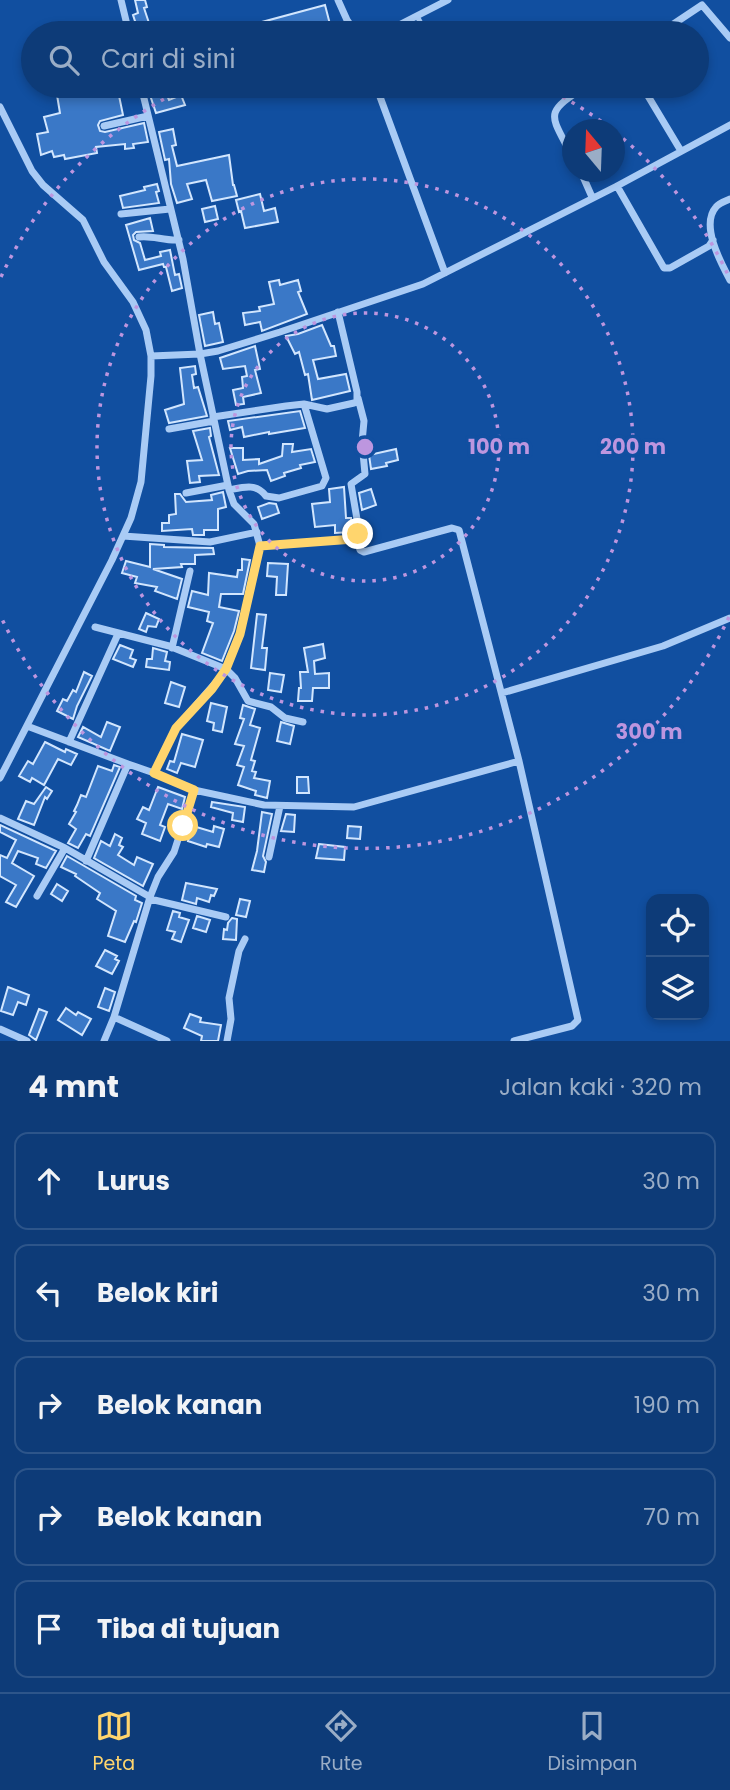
<!DOCTYPE html>
<html lang="id">
<head>
<meta charset="utf-8">
<style>
	:root { --surface:#0d3b78; --page:#16427d; --text:#f1f3f6; --muted:#9aadc6; --line:#2d558a; --accent:#ffd56d }
	body { margin:0; font-family:Poppins,sans-serif; background:var(--page); color:var(--text) }
	.controls { position:absolute; right:21px; bottom:21px; display:grid; overflow:hidden; border-radius:14px; box-shadow:0 4px 10px #0003 }
	.controls button { width:63px; height:63px; display:grid; place-items:center; padding:0; border:0; border-bottom:2px solid var(--line); background:var(--surface); color:var(--text); font:35px sans-serif }
	.compass { position:absolute; left:562px; top:119px; width:63px; height:63px; border-radius:50%; background:var(--surface); box-shadow:0 4px 10px #0003; rotate:341deg }
	.stop { position:absolute; width:21px; height:21px; margin:-16px; border:5px solid #ffd56d; border-radius:50%; background:#fff }
	.stop.end { background:#ffd56d; border-color:#fff; box-shadow:0 2px 7px #0008 }
	.list { margin:0; padding:0; list-style:none }
	h2 { display:flex; justify-content:space-between; align-items:center; height:91px; margin:0; padding:0 28px; font-size:30px }
	h2 small { font-size:23px; font-weight:400; color:var(--muted) }
	.list li { display:grid; grid-template-columns:46px 1fr auto; gap:21px; align-items:center; box-sizing:border-box; height:98px; margin:0 14px 14px; padding:0 14px; border:2px solid var(--line); border-radius:14px }
	.list b { display:block; font-size:26px; white-space:nowrap }
	.list em { font-size:23px; font-style:normal; color:var(--muted) }
	.icon { flex:none; width:38px; height:38px; fill:none; stroke:currentColor; stroke-width:2; stroke-linecap:round; stroke-linejoin:round }
	.map { position:relative; flex:none; width:730px; height:1041px; overflow:hidden }
	.search { position:absolute; background:var(--surface); box-shadow:0 4px 10px #0003; left:21px; right:21px; top:21px; height:77px; display:flex; align-items:center; gap:18px; box-sizing:border-box; padding:0 24px; border-radius:38px; color:var(--muted); font-size:26px }
	.sheet { height:651px; background:var(--surface) }
	nav { display:flex; justify-content:space-around; align-items:center; box-sizing:border-box; height:98px; border-top:2px solid var(--line); background:var(--surface); font-size:19px; color:var(--muted) }
	nav a { display:grid; justify-items:center; gap:4px }
	nav .on { color:var(--accent) }
	.map>svg:first-child { display:block }
	.building { fill:#3a78c7; stroke:#d2e6fe; stroke-width:2 }
	.lines { fill:none; stroke-linecap:round; stroke-linejoin:round }
	.lane { stroke:#a9cbf5; stroke-width:5 }
	.street { stroke:#a9cbf5; stroke-width:7 }
	.route { stroke:#ffd56d; stroke-width:9 }
	.ring { fill:none; stroke:#bd96df; stroke-width:3.5; stroke-dasharray:3.5 7 }
	.centre { fill:#bd96df; stroke:#114fa0; stroke-width:3.5 }
	.ring-label { font-size:21px; text-anchor:middle; font-weight:bold; fill:#bd96df; stroke:#114fa0; stroke-width:7; stroke-linejoin:round; paint-order:stroke }
</style>
</head>
<body>
<div class="map">
<svg width="730" height="1041" viewBox="0 0 730 1041">
	<rect width="100%" height="100%" fill="#114fa0"/>
	<path class="building" d="M135 0H145L147 7 144 8 150 26 138 30 133 15 138 13Z
		M325 5 332 32 249 33 247 26Z
		M79 25 80 33H43L42 29Z
		M84 86H117L123 115 100 121 98 125 100 131 105 132 144 123 148 142 133 144 134 148 125 149V144L96 147 97 153 65 159 64 155 54 157 52 151 41 155 37 134 48 132 44 117 60 113 57 95 85 90Z
		M147 86H163L169 100 181 95 185 105 156 113Z
		M173 129 176 145 172 146 177 166 229 155 233 185H234L237 196 212 201 206 180 187 184 192 199 177 203 171 184 169 159 165 160 159 132Z
		M157 184 159 191 156 192 159 203 123 208 120 196 145 190 144 187Z
		M260 194 264 211 275 208 278 222 245 228 241 211 239 212 236 200Z
		M215 206 218 219 205 222 202 209Z
		M150 218 153 231 136 232 133 235 134 240 140 243 145 260 161 256 160 252 170 250 175 275 179 274 182 288 172 291 166 267H164L163 264 139 270 126 225Z
		M279 280 280 285 298 280 301 291 298 292 307 314 262 331 260 322 245 325 243 313 260 311 259 307 274 304 269 282Z
		M213 312 215 324 219 323 223 342 205 346 199 315Z
		M322 325 331 346H334L336 356 313 360 318 379 346 374 350 391 312 400 308 374 305 375 299 352 295 354 286 336 298 334Z
		M255 346 260 369 255 370 261 393 243 397 244 404 236 405 233 390 243 388 242 377 247 376 245 366 223 369 220 358Z
		M195 366 196 374 192 375 194 388 198 387 207 416 169 423 165 410 184 404 180 368Z
		M300 411 305 428 269 434V432L244 437 242 427 230 430 228 421Z
		M210 428 211 436 209 437 219 475 199 476 200 482 190 483 187 461 202 460 193 431Z
		M283 444H293L292 452 311 449 315 462 300 465 301 468 284 473 285 476 271 481 267 470 248 471 238 474 230 448H243V460L259 459V464L282 456Z
		M396 449 398 460 386 463 387 466 371 469 369 455Z
		M344 487 346 518H351V532L335 533V525L315 527 312 504 330 502 329 489Z
		M371 489 376 505 362 510 359 493Z
		M223 492 226 507 218 509V530H204V535H193L192 529 162 531V523H169V515L176 514 175 494H180L186 502 212 500 211 495Z
		M269 503 276 504 279 513 262 519 258 507Z
		M150 544 164 545V547L213 548 214 554 195 555V564H181L182 567 153 569 182 579 177 599 155 591 157 587 135 583 137 577 122 573 126 561 150 567Z
		M242 559 250 560 243 594H221L219 607 239 611 234 631 222 661 202 653 213 623 207 621 209 612 188 607 192 591 208 595 209 573 237 577 238 570H242Z
		M268 563 288 564 286 595H276L277 577 267 576Z
		M146 613 159 619 156 627 148 626 146 632 139 629Z
		M257 614 266 615 262 648H267L265 670 251 668Z
		M323 644 325 658 314 661 315 674 329 673V688H313L312 701H298L299 688H301L300 672H308L304 648Z
		M120 645 133 650 130 658 136 660 133 667 113 659Z
		M153 648 167 652 165 661 170 662 169 670 146 667 147 659H152Z
		M84 672 92 676 77 706 73 719 57 711 63 699 67 701 73 690 76 692Z
		M270 673 284 675 281 692 268 690Z
		M171 682 185 687 179 707 165 703Z
		M211 703 227 707 222 732 213 730 214 723 207 721Z
		M243 705 255 709 250 725 260 728 251 760 255 761 252 771 256 772 254 778 270 781 267 798 255 795 256 791 238 785 244 767 237 765 244 746 235 744 244 719 240 718Z
		M107 722 120 727 110 751 78 737 83 727 101 737Z
		M281 722 294 726 290 744 277 741Z
		M182 734 203 740 195 767 181 763 177 773 167 769 170 761 174 762Z
		M45 742 65 752 66 749 77 754 71 765 58 759 44 785 32 778 30 782 19 776 28 761 33 764Z
		M114 765 120 767 90 836 86 834 78 848 68 843 76 829 69 824 76 812 74 811 77 805 81 795 86 797 98 766 112 771Z
		M297 777H308L309 793H297Z
		M46 787 52 791 47 799 45 797 34 825 18 819 26 801 34 804Z
		M158 787 185 797 182 809 168 804 160 825 165 827 160 841 142 834 146 823 137 819 143 807 149 810Z
		M212 802 245 807 243 822 232 820 233 813 211 807Z
		M262 812 272 814 263 856 266 862 264 872 252 870 257 851Z
		M286 814 295 815 294 832 281 831Z
		M0 825 56 851 46 868 36 864 38 858 18 851 12 863 34 876 16 907 6 902 16 885 0 876V855L7 858 16 840 0 832Z
		M193 826 213 832 214 826 224 829 219 847 207 844 206 847 188 841Z
		M348 826 361 827 360 839 347 838Z
		M115 834 122 838 119 845 123 847 118 855 134 865 137 857 153 864 143 886 94 858 101 841 110 846Z
		M319 844 345 847 344 860 316 858Z
		M67 856 136 896 135 900 142 903 136 922 134 921 125 942 108 936 116 911 97 899 100 893 75 876 76 874 61 867Z
		M186 883 217 889 214 896 211 895 209 902 197 898 196 904 182 900Z
		M57 884 68 891 62 901 51 894Z
		M240 899 250 901 246 917 236 915Z
		M173 911 180 913 179 917 189 920 181 942 172 939 175 932 167 930Z
		M197 916 210 920 206 932 193 928Z
		M232 918 237 919 236 940 223 939 224 929 227 930 228 923Z
		M105 950 117 956 115 959 119 961 112 974 96 966Z
		M8 987 29 995 26 1005 18 1002 13 1015 1 1011Z
		M105 988 115 992 109 1011 98 1007Z
		M66 1008 76 1015 78 1012 91 1019 82 1035 58 1020Z
		M39 1009 47 1012 36 1040 29 1035Z
		M190 1014 201 1018 200 1022 221 1025 218 1041H201L202 1036 184 1028Z"/>
	<g class="lines">
		<path class="lane" d="M417 16 426 33"/>
		<path class="street" d="M121 0 129 33
			M338 0 347 20 356 33
			M166 33 189 27
			M376 33 397 26 448 0
			M660 33 702 5 730 38
			M141 86 183 259 200 354 218 351 280 332 423 284 617 186 730 125
			M376 86 445 273
			M642 86 681 151
			M0 107 32 171 43 185 83 220 104 262 133 302 146 330 151 356V376L141 482 131 518 112 560 0 778
			M104 126 148 116
			M572 156C550 113 543 114 586 86
			M581 172 592 197
			M617 186 664 268H670L709 246 713 240
			M730 199C725 201 719 203 716 207 700 225 721 263 730 280
			M121 214 170 209
			M139 237C152 235 164 241 179 240
			M151 356 200 354 229 490 234 504 254 524 260 546 240 633 223 674 176 728 154 773 194 790 264 805 354 807 519 761 578 1020 572 1026 514 1041
			M213 417 286 406 304 404 327 409 354 403 357 401V392L338 312
			M169 429 214 421
			M229 490C244 487 256 483 266 496L279 498 322 486 326 478 304 404
			M186 493 228 485
			M123 536 210 542 257 532
			M354 539 359 531 351 484 365 474 362 442 364 421 358 398
			M260 546 353 539 357 541 360 550 364 552 452 528 459 530 519 761
			M95 627 169 646 226 669 235 678 248 701 271 707 285 718 303 722
			M172 648 190 571
			M502 693 663 646 730 618
			M27 726 128 764 86 861
			M69 742 118 634
			M128 764 154 773
			M0 818 65 848 150 897
			M269 857 280 806
			M37 896 65 848
			M150 899 226 917
			M114 1017 167 1041
			M0 1029 27 1041
			M104 1041 114 1017 150 897 158 877 174 852 194 790
			M227 1041 231 1019 229 998 239 951 245 939"/>
	</g>
	<g class="lines">
		<path class="route" d="M183 826 194 790 154 773 176 728 212 689 226 669 240 634 260 546 354 539 358 534"/>
	</g>
	<g class="ring">
		<circle cx="365" cy="447" r="134"/>
		<circle cx="365" cy="447" r="268"/>
		<path d="M729 617A402 402 0 0 1 1 617M1 277A402 402 0 0 1 186 87M544 87A402 402 0 0 1 610 128M615 132A402 402 0 0 1 729 277"/>
	</g>
	<circle cx="365" cy="447" r="10" class="centre"/>
	<g class="ring-label">
		<text x="499" y="454">100 m</text>
		<text x="633" y="454">200 m</text>
		<text x="649" y="739">300 m</text>
	</g>
</svg>
<div class="controls">
<button><svg class="icon" aria-label="locate" viewBox="0 0 24 24"><circle cx="12" cy="12" r="6"/><path d="M12 2v4M12 18v4M2 12h4M18 12h4"/></svg></button>
<button><svg class="icon" aria-label="layers" viewBox="0 0 24 24"><path d="M12 4l9 5-9 5-9-5zM3 14l9 5 9-5"/></svg></button>
</div>
<svg class="compass" viewBox="-18 -18 36 36"><path d="M0-13l5 13h-10z" fill="#e53935"/><path d="M0 13l5-13h-10z" fill="#9aadc6"/></svg>
<div class="stop" style="left:183px;top:826px"></div>
<div class="stop end" style="left:358px;top:534px"></div>
<div class="search"><svg class="icon" aria-label="search" viewBox="0 0 24 24"><circle cx="10" cy="10" r="6"/><path d="M15 15l6 6"/></svg>Cari di sini</div>
</div>
<section class="sheet">
<h2>4 mnt<small>Jalan kaki · 320 m</small></h2>
<ul class="list">
<li><svg class="icon" aria-label="ahead" viewBox="0 0 24 24"><path d="M12 20V5M6 11l6-6 6 6"/></svg><div><b>Lurus</b></div><em>30 m</em></li>
<li><svg class="icon" aria-label="left" viewBox="0 0 24 24"><path d="M17 20v-9H6M10 6l-5 5 5 5"/></svg><div><b>Belok kiri</b></div><em>30 m</em></li>
<li><svg class="icon" aria-label="right" viewBox="0 0 24 24"><path d="M7 20v-9h11M14 6l5 5-5 5"/></svg><div><b>Belok kanan</b></div><em>190 m</em></li>
<li><svg class="icon" aria-label="right" viewBox="0 0 24 24"><path d="M7 20v-9h11M14 6l5 5-5 5"/></svg><div><b>Belok kanan</b></div><em>70 m</em></li>
<li><svg class="icon" aria-label="arrive" viewBox="0 0 24 24"><path d="M6 21V4h12l-3 4 3 4H6"/></svg><div><b>Tiba di tujuan</b></div></li>
</ul>
</section>
<nav>
<a class="on"><svg class="icon" aria-label="map" viewBox="0 0 24 24"><path d="M3 6l6-2 6 2 6-2v14l-6 2-6-2-6 2zM9 4v14M15 6v14"/></svg>Peta</a>
<a><svg class="icon" aria-label="directions" viewBox="0 0 24 24"><path d="M12 3l9 9-9 9-9-9zM9 14v-3h6M13 9l2 2-2 2"/></svg>Rute</a>
<a><svg class="icon" aria-label="saved" viewBox="0 0 24 24"><path d="M7 4h10v16l-5-4-5 4z"/></svg>Disimpan</a>
</nav>
</body>
</html>
